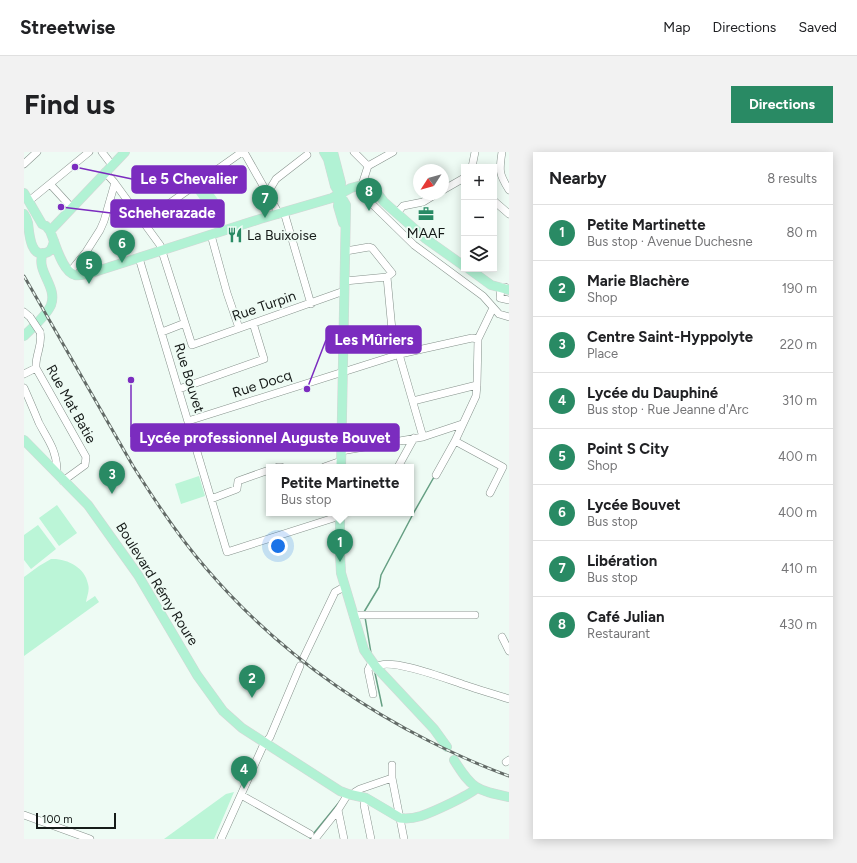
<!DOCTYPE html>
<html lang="en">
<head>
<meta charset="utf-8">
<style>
	:root { --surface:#fff; --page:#f2f2f2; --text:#202124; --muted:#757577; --line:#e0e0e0; --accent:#298a64 }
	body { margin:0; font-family:Figtree,sans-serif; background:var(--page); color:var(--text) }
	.controls { position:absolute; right:12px; top:12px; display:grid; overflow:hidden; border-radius:0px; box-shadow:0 2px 10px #0003 }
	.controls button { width:36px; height:36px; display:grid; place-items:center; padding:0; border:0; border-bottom:1px solid var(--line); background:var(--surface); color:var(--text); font:20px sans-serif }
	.compass { position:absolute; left:389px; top:12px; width:36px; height:36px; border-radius:50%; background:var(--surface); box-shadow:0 2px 10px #0003; rotate:234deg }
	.scale { position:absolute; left:12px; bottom:10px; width:80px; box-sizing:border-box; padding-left:4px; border:2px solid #161b19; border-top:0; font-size:11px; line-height:14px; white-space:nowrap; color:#161b19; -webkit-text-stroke:3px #eefbf4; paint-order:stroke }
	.you { position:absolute; left:254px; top:394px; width:14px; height:14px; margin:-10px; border:3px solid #fff; border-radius:50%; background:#1a73e8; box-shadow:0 0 0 6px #1a73e833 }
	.badge { display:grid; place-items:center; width:26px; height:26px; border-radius:50%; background:var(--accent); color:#fff; font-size:13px; font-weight:700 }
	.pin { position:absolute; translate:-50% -33px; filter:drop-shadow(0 1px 2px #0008) }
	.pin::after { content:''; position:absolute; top:21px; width:14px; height:12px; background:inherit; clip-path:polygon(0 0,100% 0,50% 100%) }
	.popup { position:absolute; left:242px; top:312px; width:148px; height:52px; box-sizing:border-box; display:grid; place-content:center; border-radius:0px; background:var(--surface); filter:drop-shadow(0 1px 3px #0005); font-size:13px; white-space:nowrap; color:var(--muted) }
	.popup b { font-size:15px; color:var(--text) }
	.popup::after { content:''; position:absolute; left:50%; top:100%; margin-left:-8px; border:8px solid transparent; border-top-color:var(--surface) }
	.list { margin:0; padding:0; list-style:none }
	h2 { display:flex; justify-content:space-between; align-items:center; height:52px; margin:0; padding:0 16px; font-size:17px }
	h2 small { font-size:13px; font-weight:400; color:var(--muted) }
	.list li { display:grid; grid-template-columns:26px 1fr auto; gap:12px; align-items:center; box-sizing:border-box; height:56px; padding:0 16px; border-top:1px solid var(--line) }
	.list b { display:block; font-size:15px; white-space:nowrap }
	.list p { margin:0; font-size:13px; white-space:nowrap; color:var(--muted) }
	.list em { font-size:13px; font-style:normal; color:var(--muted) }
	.icon { flex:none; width:22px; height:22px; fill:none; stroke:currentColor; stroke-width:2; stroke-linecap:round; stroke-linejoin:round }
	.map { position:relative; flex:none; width:485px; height:687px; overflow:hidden; border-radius:0px }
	header { display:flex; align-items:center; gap:24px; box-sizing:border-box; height:56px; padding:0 20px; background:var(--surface); border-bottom:1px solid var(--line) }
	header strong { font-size:19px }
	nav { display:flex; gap:22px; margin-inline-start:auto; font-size:14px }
	.intro { display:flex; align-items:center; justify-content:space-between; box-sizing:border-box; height:96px; padding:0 24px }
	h1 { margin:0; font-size:28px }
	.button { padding:10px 18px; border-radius:0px; background:var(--accent); color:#fff; font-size:14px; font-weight:700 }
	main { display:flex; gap:24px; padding:0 24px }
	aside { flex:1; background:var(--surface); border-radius:0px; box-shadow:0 2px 10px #0003 }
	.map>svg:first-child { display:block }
	.green { fill:#bbf5d7 }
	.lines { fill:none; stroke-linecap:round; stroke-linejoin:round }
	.stream { stroke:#659f83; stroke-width:1.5 }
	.minor-casing { stroke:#85918b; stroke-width:8 }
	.major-casing { stroke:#d5d6d6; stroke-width:10 }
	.minor { stroke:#fff; stroke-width:7 }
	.major { stroke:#b1f2d4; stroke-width:9 }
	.rail-casing { stroke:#636b67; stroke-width:3 }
	.rail { stroke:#eefbf4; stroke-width:1.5; stroke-dasharray:4.5; stroke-linecap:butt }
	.minor-bridge-casing { stroke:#85918b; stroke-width:8; stroke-linecap:butt }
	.minor-bridge { stroke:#fff; stroke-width:7 }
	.labels { text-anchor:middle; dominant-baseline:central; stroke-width:3.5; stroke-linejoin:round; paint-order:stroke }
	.poi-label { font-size:14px; fill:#161b19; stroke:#eefbf4 }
	.street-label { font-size:14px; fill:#161b19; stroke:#eefbf4 }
	.leader { fill:none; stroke:#7b2cbf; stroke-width:1.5 }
	.callout-dot { fill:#7b2cbf; stroke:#eefbf4; stroke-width:1.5 }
	.callout { fill:#7b2cbf; stroke:#7b2cbf; stroke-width:1.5 }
	.callout-label { font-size:15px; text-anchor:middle; font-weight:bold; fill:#fff }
</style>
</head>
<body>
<header>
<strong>Streetwise</strong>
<nav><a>Map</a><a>Directions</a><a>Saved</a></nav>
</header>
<div class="intro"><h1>Find us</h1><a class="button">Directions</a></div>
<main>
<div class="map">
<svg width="485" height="687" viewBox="0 0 485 687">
	<rect width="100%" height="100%" fill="#eefbf4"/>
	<path class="green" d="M182 31 195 49 183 57 170 39Z
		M175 324 181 344 157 352 151 332Z
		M33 353 53 381 35 394 15 366Z
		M14 373 32 397 7 417 0 408V383Z
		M27 407C42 406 61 415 64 432 66 438 63 444 62 450L71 444 75 450 0 504V425L15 414Z
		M210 640 190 687H140L202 642Z"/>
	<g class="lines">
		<path class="stream" d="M340 460 355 435 357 423 389 362 410 325
			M341 465 347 501
			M351 521 358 554
			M290 681 317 648
			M286 687 287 686"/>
		<defs>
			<path id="minor" d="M78 0 88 13
				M220 0 255 62
				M330 0 344 14
				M478 0C475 19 475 22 485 38
				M0 12 13 0
				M448 15 451 0
				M90 30 136 93 168 193 320 139
				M26 32 47 55
				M419 38 440 26
				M336 39 344 14 369 0
				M344 40 346 50 390 93 459 144 475 162 485 165
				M243 42 252 27 283 3
				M5 49 65 0
				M470 49 485 62
				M260 60 287 152
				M373 61 379 54 399 50 412 42
				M119 70 218 0
				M187 83 203 141 215 176
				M115 106 203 400 316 364
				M46 120 62 100 76 78 80 69 90 34V30L81 20
				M363 125 368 178 399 285
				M321 129 363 125 368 121 348 96 345 95 322 99
				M481 135H477L476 146 485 148
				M0 160 6 165
				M16 180C19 194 11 202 12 216L62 305 61 313 39 329
				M138 180 161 171
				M0 222 12 216
				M0 236C5 247 10 259 15 271 24 288 32 297 33 317L31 320
				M155 237 240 207 229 171
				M389 249 453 233
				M164 269 376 202 448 186 454 187
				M317 299 399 285 438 272
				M254 315H257
				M300 315 317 309
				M374 315 390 286
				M412 323 431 289
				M466 341 479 315 431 289 452 244 453 233 454 187 469 156
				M187 347 213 337 214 329 245 318
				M329 463H451
				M478 485 485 499
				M279 507 311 440 320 435
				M348 510 344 518 349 542
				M352 515C365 504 425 528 441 533 455 538 470 542 485 547
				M482 610 485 608
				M368 613V626L380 687
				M217 643 286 682
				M330 643 331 640 336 637 368 626
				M342 646 340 653 347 687
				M314 658 320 687
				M0 663 66 687
				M197 687 239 594 246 585 276 514
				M291 687 314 658 324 642"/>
			<path id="major" d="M300 0 304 7 311 34 322 53 317 315
				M309 0 317 31 314 54 319 71
				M0 41 18 72 22 74 26 79C31 90 38 120 51 123 56 124 61 122 67 121L236 67 308 46 327 36 338 33 346 36 354 42 360 50 402 87 440 114
				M0 62C2 65 3 67 4 71 5 79 6 109 24 100 28 98 29 94 30 89
				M26 79 101 0
				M445 117 467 133 485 138
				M0 184C8 176 23 163 27 153 34 134 11 119 19 101
				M0 288 64 353 114 423 173 523 199 559 218 576 316 639 324 642 342 646 376 666C383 667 390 666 397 664 409 660 444 644 453 636
				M316 361V402L317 421 340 498 352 515 410 577 423 595
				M430 608C448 637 452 638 485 645"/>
		</defs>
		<use href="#minor" class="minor-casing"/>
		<use href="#major" class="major-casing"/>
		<use href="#minor" class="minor"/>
		<use href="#major" class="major"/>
		<defs>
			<path id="rail" d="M0 124 109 314C131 349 154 384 181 415 243 488 320 546 405 589 431 602 457 614 485 624"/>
		</defs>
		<use href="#rail" class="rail-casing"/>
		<use href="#rail" class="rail"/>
		<defs>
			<path id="minor-bridge" d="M6 165 16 180"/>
		</defs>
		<use href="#minor-bridge" class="minor-bridge-casing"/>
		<use href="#minor-bridge" class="minor-bridge"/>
	</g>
	<defs>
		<symbol id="office-bare" viewBox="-9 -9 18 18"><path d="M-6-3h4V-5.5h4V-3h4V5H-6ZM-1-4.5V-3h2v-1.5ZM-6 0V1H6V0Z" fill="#298a64" stroke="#eefbf4" stroke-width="2.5" paint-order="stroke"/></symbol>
		<symbol id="restaurant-bare" viewBox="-9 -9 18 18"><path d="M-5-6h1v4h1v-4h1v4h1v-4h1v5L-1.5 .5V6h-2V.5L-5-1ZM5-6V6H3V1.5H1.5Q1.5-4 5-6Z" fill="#298a64" stroke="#eefbf4" stroke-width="2.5" paint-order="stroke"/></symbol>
	</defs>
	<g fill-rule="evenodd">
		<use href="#office-bare" x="391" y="51" width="22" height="22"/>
		<use href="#restaurant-bare" x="200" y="72" width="22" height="22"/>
	</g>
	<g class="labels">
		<g class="poi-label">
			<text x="402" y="81">MAAF</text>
			<text x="223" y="83" text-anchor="start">La Buixoise</text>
		</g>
		<g class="street-label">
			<text transform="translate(240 154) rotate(-19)">Rue Turpin</text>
			<text transform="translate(165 226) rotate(73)">Rue Bouvet</text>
			<text transform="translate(238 232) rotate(-18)">Rue Docq</text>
			<text transform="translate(47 252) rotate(61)">Rue Mat Batie</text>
			<text transform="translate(133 432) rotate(58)">Boulevard Rémy Roure</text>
		</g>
	</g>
	<path class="leader" d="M51 15L108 27M37 55L87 61M283 237L302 188M107 228L107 285"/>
	<g class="callout-dot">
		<circle cx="51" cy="15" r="4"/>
		<circle cx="37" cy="55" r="4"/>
		<circle cx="283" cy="237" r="4"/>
		<circle cx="107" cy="228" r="4"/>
	</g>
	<g class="callout">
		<rect x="108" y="14" width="114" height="27" rx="4"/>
		<rect x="87" y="48" width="113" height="27" rx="4"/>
		<rect x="302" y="174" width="95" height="27" rx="4"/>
		<rect x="107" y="272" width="268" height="27" rx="4"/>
	</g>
	<g class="callout-label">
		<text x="165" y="32">Le 5 Chevalier</text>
		<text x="143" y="66">Scheherazade</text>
		<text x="350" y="193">Les Mûriers</text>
		<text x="241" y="291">Lycée professionnel Auguste Bouvet</text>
	</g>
</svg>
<div class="controls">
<button>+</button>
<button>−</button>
<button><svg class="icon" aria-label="layers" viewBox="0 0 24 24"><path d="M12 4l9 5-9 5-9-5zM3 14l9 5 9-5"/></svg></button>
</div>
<svg class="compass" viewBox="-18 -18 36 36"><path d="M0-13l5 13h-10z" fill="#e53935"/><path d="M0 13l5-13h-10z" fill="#757577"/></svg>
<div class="scale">100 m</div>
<div class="you"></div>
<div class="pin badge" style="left:316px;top:410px">1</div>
<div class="popup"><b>Petite Martinette</b>Bus stop</div>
<div class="pin badge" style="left:228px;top:546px">2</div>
<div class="pin badge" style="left:88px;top:342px">3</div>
<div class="pin badge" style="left:220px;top:637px">4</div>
<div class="pin badge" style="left:65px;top:132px">5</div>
<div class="pin badge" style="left:98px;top:111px">6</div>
<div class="pin badge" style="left:241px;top:66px">7</div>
<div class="pin badge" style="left:345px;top:59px">8</div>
</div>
<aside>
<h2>Nearby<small>8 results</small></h2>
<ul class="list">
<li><span class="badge">1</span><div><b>Petite Martinette</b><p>Bus stop · Avenue Duchesne</p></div><em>80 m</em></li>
<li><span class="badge">2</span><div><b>Marie Blachère</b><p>Shop</p></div><em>190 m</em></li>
<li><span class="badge">3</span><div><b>Centre Saint-Hyppolyte</b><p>Place</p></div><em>220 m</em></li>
<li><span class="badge">4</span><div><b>Lycée du Dauphiné</b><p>Bus stop · Rue Jeanne d'Arc</p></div><em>310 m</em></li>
<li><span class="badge">5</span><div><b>Point S City</b><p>Shop</p></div><em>400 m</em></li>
<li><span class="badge">6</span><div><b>Lycée Bouvet</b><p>Bus stop</p></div><em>400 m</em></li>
<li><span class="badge">7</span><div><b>Libération</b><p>Bus stop</p></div><em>410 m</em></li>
<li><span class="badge">8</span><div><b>Café Julian</b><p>Restaurant</p></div><em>430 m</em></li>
</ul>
</aside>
</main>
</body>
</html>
